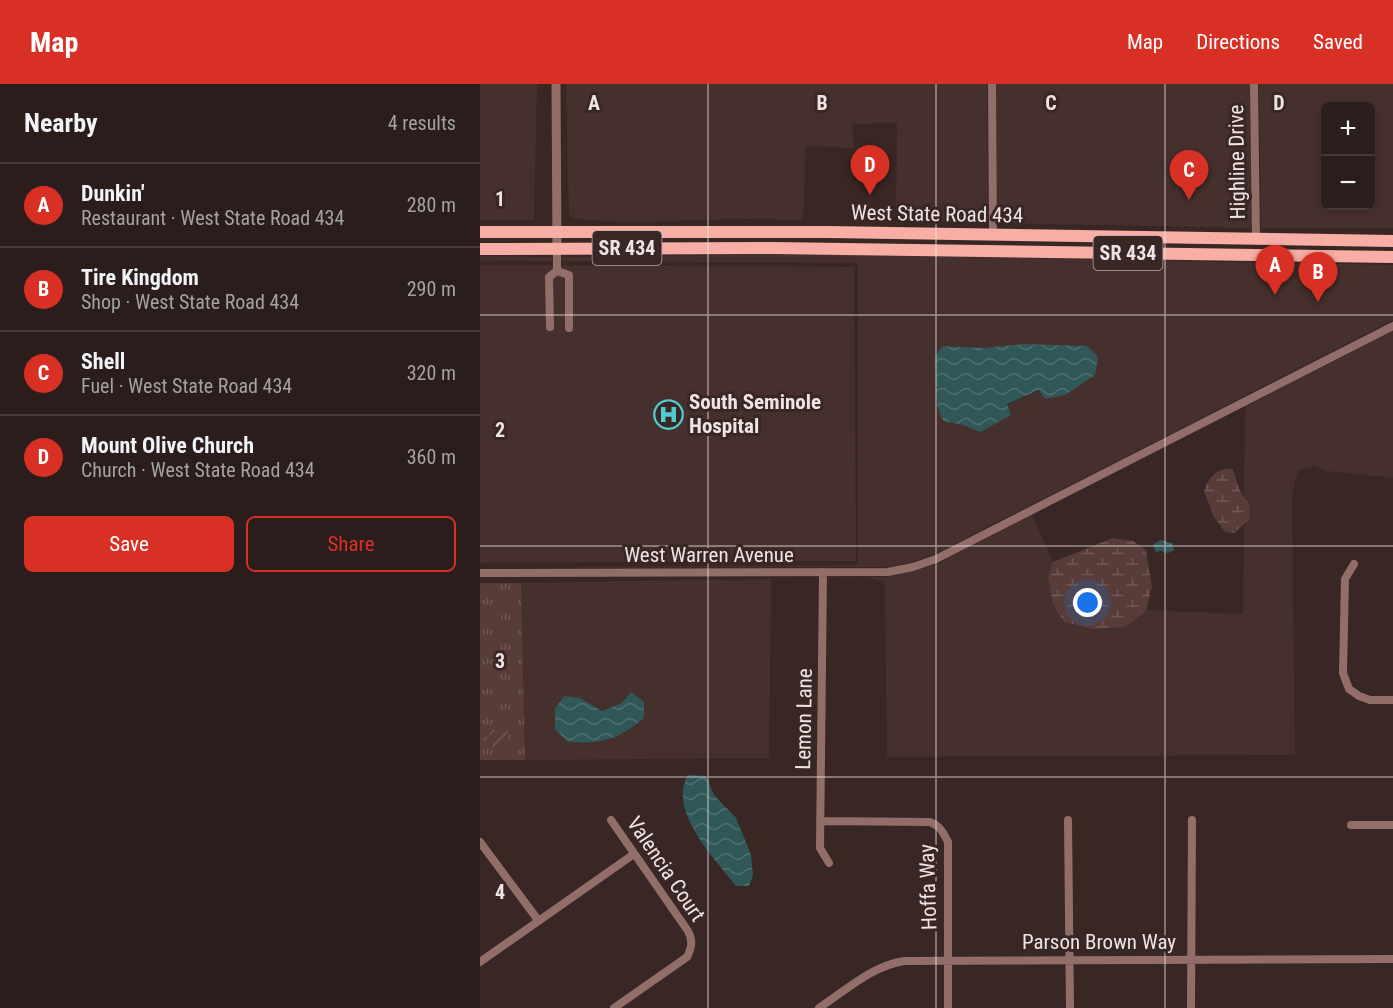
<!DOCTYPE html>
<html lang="en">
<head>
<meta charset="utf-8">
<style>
	:root { --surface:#2a1d1c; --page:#362a29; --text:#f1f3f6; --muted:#a5a2a3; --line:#463b3b; --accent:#d93025 }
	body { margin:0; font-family:"Roboto Condensed",sans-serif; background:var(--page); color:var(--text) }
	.controls { position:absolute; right:18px; top:18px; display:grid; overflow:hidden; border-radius:9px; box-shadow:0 3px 9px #0003 }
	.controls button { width:54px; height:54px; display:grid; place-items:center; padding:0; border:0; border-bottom:2px solid var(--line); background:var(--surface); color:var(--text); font:30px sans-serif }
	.you { position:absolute; left:608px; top:519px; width:21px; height:21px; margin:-15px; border:4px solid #fff; border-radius:50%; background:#1a73e8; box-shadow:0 0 0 9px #1a73e833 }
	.badge { display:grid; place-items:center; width:39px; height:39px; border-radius:50%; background:var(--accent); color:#fff; font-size:20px; font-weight:700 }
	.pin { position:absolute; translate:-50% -50px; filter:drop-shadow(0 2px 3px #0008) }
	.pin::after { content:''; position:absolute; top:32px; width:21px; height:18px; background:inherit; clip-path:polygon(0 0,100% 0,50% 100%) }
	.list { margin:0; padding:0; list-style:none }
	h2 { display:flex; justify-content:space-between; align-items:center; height:78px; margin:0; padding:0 24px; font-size:26px }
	h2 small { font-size:20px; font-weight:400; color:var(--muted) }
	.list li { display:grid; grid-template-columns:39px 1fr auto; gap:18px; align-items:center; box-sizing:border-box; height:84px; padding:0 24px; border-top:2px solid var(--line) }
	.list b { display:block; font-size:22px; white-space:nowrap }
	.list p { margin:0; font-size:20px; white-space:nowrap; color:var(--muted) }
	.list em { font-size:20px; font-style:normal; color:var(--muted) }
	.actions { display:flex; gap:12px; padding:18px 24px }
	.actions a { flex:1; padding:14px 0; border:2px solid var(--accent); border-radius:9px; text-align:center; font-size:21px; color:var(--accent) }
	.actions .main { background:var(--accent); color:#fff }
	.map { position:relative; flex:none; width:913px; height:924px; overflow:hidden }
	header { display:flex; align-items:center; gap:36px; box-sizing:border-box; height:84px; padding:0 30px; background:var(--accent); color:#fff }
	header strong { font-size:28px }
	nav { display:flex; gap:33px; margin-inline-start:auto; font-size:21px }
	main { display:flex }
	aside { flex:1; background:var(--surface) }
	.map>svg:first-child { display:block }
	.built { fill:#46302d; fill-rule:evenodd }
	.wetland { fill:url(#wetland-marsh) }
	.park { fill:url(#park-tufts) }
	.garden { fill:url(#garden-furrows) }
	.water { fill:url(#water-waves) }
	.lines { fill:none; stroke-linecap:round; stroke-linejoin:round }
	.minor { stroke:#926e69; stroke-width:8 }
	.tertiary { stroke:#926e69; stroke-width:9 }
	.primary { stroke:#f8aea5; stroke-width:12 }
	.grid { fill:none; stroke:#efe4e3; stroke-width:1.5; stroke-opacity:0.55 }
	.labels { text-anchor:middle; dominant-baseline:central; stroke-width:6; stroke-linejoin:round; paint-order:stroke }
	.shield { fill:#382725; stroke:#b8abaa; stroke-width:1.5 }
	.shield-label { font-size:20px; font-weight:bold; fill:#efe4e3 }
	.street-label { font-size:21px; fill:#efe4e3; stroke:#382725 }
	.poi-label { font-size:21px; font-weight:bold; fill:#efe4e3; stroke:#382725; text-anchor:start }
	.grid-label { font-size:20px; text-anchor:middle; font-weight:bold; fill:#efe4e3; stroke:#382725; stroke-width:6; stroke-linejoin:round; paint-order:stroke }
</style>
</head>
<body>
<header>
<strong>Map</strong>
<nav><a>Map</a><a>Directions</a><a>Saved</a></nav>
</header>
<main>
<aside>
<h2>Nearby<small>4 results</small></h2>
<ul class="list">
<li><span class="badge">A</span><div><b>Dunkin'</b><p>Restaurant · West State Road 434</p></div><em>280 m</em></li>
<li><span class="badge">B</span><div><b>Tire Kingdom</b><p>Shop · West State Road 434</p></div><em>290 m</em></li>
<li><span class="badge">C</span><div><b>Shell</b><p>Fuel · West State Road 434</p></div><em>320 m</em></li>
<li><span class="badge">D</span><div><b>Mount Olive Church</b><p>Church · West State Road 434</p></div><em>360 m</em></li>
</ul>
<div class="actions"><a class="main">Save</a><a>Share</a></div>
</aside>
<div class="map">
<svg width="913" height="924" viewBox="0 0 913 924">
	<defs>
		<pattern id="wetland-marsh" width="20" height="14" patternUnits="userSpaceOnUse" patternTransform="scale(1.5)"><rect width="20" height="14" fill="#583c38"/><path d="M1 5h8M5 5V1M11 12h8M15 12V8" fill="none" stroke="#705855"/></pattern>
		<pattern id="park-tufts" width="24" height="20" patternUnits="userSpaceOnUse" patternTransform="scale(1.5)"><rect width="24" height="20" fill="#583c38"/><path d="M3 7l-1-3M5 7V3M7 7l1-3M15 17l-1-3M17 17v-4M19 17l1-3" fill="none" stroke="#705855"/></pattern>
		<pattern id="garden-furrows" width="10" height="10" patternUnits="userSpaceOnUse" patternTransform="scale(1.5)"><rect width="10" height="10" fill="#583c38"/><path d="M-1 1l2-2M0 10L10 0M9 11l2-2" fill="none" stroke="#705855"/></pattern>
		<pattern id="water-waves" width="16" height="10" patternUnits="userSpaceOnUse" patternTransform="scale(1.5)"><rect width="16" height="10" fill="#315859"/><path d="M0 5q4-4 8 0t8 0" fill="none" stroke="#4f7071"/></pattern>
	</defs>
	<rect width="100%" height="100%" fill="#382725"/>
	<path class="built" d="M0 0H57L54 136H0Z
		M86 0H507L508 139 416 138 417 39 372 40 374 64 326 62 323 136 261 135 146 138 95 135 89 131Z
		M516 0H770L772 144 517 139Z
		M779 0H913V144H781ZM846 22H890V122H846Z
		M320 170 913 181V236L455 470 432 478 407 483 0 484 378 481V180L375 179 81 177V173ZM543 260 560 306 527 321 500 348 483 341 463 337V262L503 264Z
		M0 172 73 173V177H0Z
		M0 181 374 183 376 477 0 479Z
		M913 247V394L847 387 834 382 818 386 812 411 815 671 407 673 405 498 385 493H408L455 481 552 431 573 478 568 492 584 538 613 545 645 543 666 526 763 530 764 442 769 436 770 429 767 414 764 411 765 323Z
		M291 495 289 674 45 676 41 499ZM100 614 122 627 142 619 75 645Z"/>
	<path class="wetland" d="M752 385C756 391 756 397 759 404 765 419 772 413 769 436L754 449 745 448 734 433 724 407C729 392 737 384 752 385Z
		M633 454 653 457 666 466 672 503 666 527 645 543 613 545 584 538 573 520 568 492 573 478Z"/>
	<path class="park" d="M0 499H41L45 676H0Z"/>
	<path class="garden" d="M24 640 28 647 27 656 23 661 13 663 0 654V651L8 653 12 646H17Z"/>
	<path class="water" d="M543 260 607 262 618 273 615 291 585 311 565 315 559 306 527 320 531 331 500 348 483 341 463 337 457 321 455 272 463 262 503 264Z
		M680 456 692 459 694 466 688 469 681 467 676 468 673 461Z
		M151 608 164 618V634C137 656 122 660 88 658L75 645V625L84 612 100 614 122 627 142 619Z
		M208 691 226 692 234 711 256 734 265 756 271 771 273 791 269 802H256C235 775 187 727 208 691Z"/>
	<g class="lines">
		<path class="minor" d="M512 0 513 151
			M774 0 776 155
			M77 165V187
			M77 187 89 191V244
			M70 243 69 193 77 187
			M874 480 865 495 863 589 869 605 879 612 890 616H913
			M343 488 340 764 349 779
			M0 489 408 488 433 483 456 475 913 242
			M131 736 208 847C213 857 212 863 207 873L134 924
			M588 736 590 924
			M340 737 450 738C460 742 463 748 468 758V924
			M871 741H913
			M0 758 58 836
			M0 878 154 770
			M339 924C366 906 392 882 424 877L913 875
			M711 924 712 736"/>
		<path class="tertiary" d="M76 0 77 165"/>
		<path class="primary" d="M0 148H349L913 157
			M0 165 294 164 913 173"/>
	</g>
	<path class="grid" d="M228 0V924M456 0V924M685 0V924M0 231H913M0 462H913M0 693H913"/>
	<defs>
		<symbol id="hospital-ring" viewBox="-11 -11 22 22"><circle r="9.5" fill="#382725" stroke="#51ccd1" stroke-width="1.5"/><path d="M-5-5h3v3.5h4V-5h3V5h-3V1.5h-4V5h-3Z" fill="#51ccd1"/></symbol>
	</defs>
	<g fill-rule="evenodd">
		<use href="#hospital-ring" x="172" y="314" width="33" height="33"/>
	</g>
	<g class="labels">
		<g class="shield">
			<rect x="112.5" y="147" width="69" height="34" rx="4.5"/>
			<rect x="613.5" y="152" width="69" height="34" rx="4.5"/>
		</g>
		<g class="shield-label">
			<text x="147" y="164">SR 434</text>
			<text x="648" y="169">SR 434</text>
		</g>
		<g class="street-label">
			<text transform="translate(757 78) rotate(-91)">Highline Drive</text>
			<text transform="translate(457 130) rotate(1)">West State Road 434</text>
			<text x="229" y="471">West Warren Avenue</text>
			<text transform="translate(324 635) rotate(-89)">Lemon Lane</text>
			<text transform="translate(186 785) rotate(56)">Valencia Court</text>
			<text transform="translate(448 803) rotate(-92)">Hoffa Way</text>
			<text x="619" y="858">Parson Brown Way</text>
		</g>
		<g class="poi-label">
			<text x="209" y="318">South Seminole<tspan x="209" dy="24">Hospital</tspan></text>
		</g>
	</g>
	<g class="grid-label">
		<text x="114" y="26">A</text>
		<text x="342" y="26">B</text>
		<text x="571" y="26">C</text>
		<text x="799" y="26">D</text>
		<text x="20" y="122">1</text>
		<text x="20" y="353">2</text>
		<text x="20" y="584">3</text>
		<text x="20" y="815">4</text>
	</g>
</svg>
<div class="controls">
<button>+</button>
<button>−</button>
</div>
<div class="you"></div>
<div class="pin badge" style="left:795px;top:211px">A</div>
<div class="pin badge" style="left:838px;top:218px">B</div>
<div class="pin badge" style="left:709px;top:116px">C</div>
<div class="pin badge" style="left:390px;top:111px">D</div>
</div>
</main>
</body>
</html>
